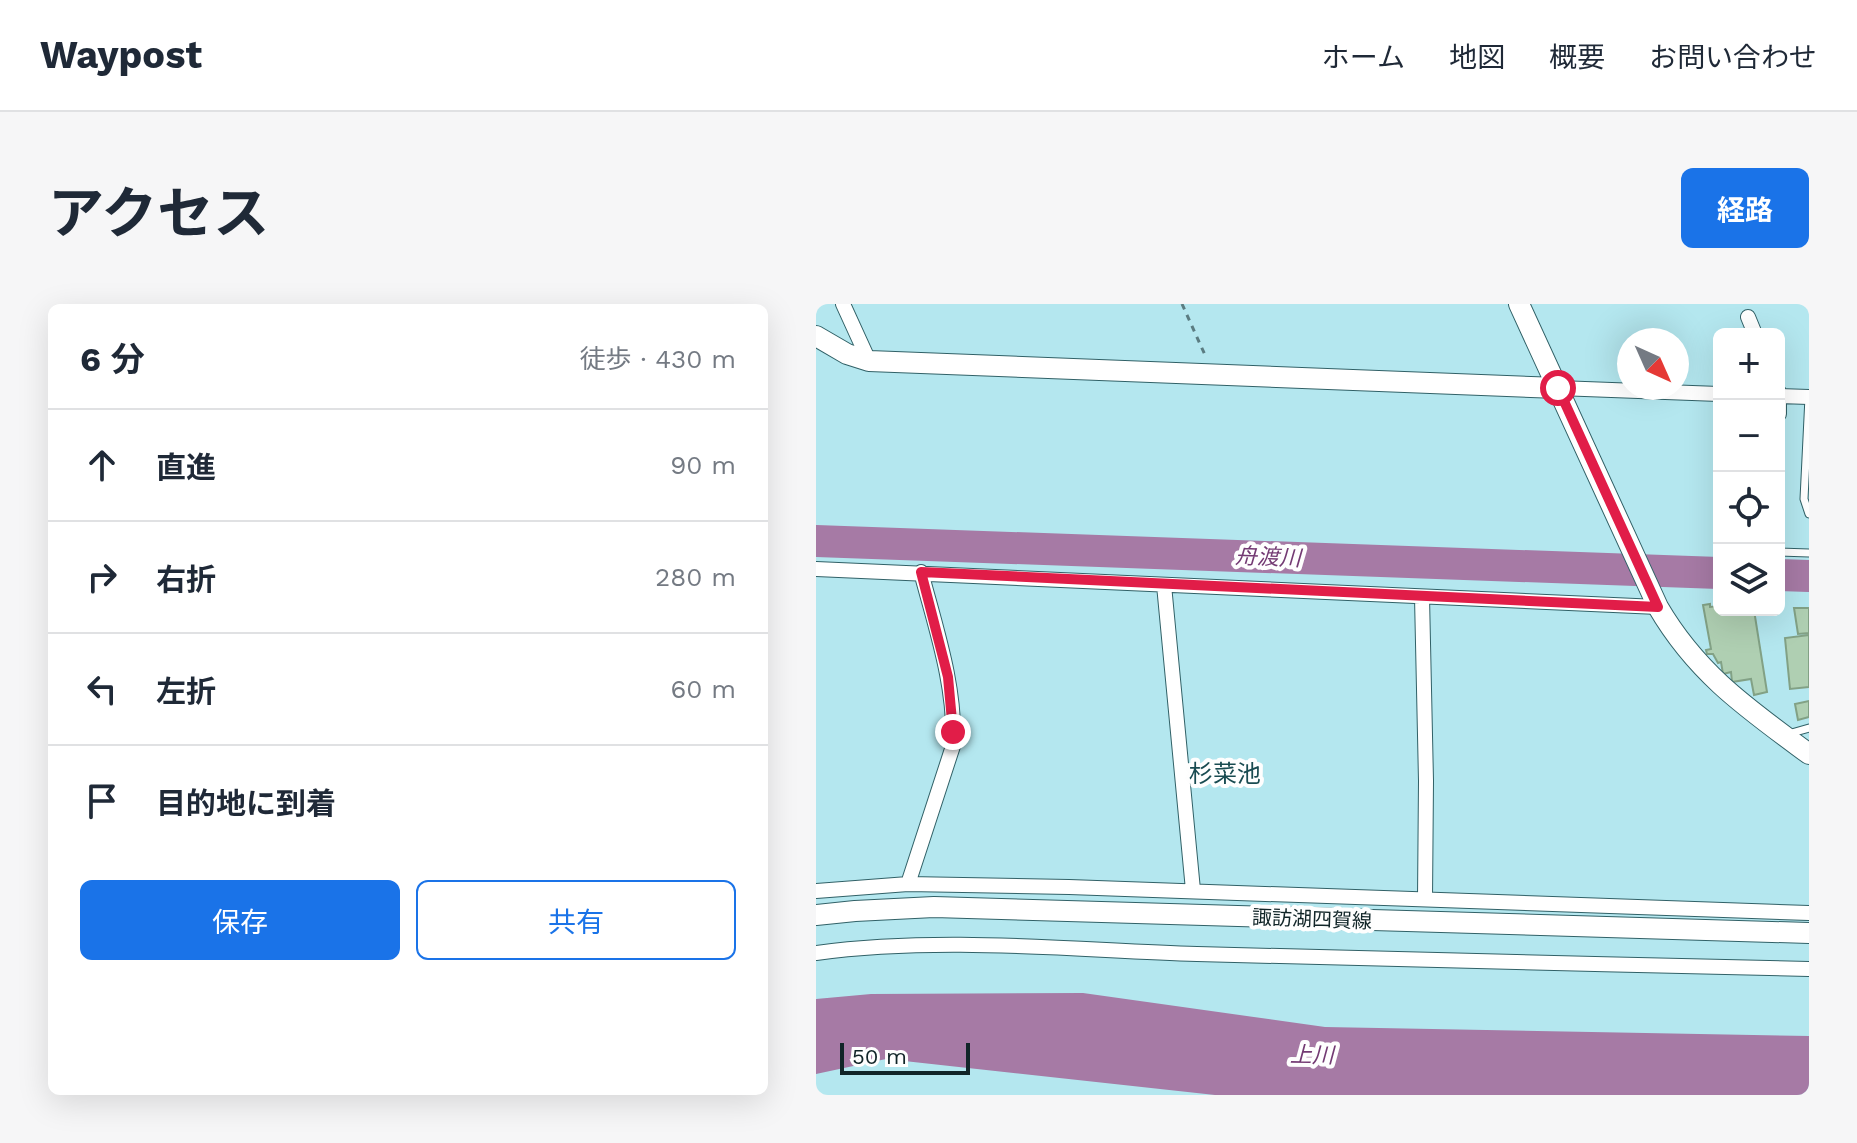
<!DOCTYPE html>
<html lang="ja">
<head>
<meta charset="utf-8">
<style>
	:root { --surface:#fff; --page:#f6f6f7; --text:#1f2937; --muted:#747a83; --line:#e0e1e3; --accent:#1a73e8 }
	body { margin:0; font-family:"Work Sans","Noto Sans JP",sans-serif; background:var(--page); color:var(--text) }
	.controls { position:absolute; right:24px; top:24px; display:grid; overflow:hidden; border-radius:12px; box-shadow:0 8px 32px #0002 }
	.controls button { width:72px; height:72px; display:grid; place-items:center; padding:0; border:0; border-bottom:2px solid var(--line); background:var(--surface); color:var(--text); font:40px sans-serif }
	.compass { position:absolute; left:801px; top:24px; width:72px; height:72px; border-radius:50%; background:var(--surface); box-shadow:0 8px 32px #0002; rotate:135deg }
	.scale { position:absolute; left:24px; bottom:20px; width:130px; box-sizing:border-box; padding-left:8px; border:4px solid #112528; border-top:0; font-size:22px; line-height:28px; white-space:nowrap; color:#112528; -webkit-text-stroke:6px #fefefe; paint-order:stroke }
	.stop { position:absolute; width:24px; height:24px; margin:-18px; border:6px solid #e11d48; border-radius:50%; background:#fff }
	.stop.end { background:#e11d48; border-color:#fff; box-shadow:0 2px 8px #0008 }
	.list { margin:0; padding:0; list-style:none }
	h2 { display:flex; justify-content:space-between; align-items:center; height:104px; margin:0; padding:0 32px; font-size:34px }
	h2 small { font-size:26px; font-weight:400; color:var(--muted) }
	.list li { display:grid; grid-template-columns:52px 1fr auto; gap:24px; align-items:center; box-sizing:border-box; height:112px; padding:0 32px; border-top:2px solid var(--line) }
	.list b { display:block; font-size:30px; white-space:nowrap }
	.list em { font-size:26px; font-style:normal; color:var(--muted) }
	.actions { display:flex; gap:16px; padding:24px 32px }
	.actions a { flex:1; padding:18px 0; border:2px solid var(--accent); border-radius:12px; text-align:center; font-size:28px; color:var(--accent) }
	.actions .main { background:var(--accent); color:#fff }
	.icon { flex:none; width:44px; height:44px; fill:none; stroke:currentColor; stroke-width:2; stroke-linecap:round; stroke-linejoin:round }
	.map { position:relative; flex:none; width:993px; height:791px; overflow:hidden; border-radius:12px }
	header { display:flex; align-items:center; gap:48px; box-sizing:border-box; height:112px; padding:0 40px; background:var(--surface); border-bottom:2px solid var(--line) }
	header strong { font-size:38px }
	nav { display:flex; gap:44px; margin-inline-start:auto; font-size:28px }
	.intro { display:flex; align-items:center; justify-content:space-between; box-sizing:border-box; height:192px; padding:0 48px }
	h1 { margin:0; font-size:56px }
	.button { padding:20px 36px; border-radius:12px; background:var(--accent); color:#fff; font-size:28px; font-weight:700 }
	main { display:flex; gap:48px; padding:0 48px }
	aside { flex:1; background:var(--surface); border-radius:12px; box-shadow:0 8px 32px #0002 }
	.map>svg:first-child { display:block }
	.water { fill:#a67aa5 }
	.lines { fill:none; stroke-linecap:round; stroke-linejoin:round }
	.river { stroke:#a67aa5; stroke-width:32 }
	.building { fill:#afcfb2; stroke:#82a185; stroke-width:2 }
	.lane-casing { stroke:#316167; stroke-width:9 }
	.street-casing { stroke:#316167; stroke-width:16 }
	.secondary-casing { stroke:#316167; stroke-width:22 }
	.path { stroke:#5b7d82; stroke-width:3; stroke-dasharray:6 6; stroke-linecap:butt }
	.lane { stroke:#fff; stroke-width:7 }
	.street { stroke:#fff; stroke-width:14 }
	.secondary { stroke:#fff; stroke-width:20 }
	.route { stroke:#e11d48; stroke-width:10 }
	.labels { text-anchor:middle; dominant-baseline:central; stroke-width:8; stroke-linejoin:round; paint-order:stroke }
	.street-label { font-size:20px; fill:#112528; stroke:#fefefe }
	.water-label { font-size:22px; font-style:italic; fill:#733a73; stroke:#fefefe }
	.quarter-label { font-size:24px; fill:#194b51; stroke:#fefefe }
</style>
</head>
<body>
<header>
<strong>Waypost</strong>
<nav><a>ホーム</a><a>地図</a><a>概要</a><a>お問い合わせ</a></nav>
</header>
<div class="intro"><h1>アクセス</h1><a class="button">経路</a></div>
<main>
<aside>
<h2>6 分<small>徒歩 · 430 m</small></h2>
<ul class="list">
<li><svg class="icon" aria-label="ahead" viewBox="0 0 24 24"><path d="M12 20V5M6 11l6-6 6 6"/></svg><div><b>直進</b></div><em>90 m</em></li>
<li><svg class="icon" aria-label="right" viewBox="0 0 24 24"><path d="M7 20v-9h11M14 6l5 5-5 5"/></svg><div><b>右折</b></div><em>280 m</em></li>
<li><svg class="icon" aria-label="left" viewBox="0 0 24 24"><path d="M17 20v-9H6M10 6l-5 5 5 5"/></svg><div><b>左折</b></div><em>60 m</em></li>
<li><svg class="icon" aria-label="arrive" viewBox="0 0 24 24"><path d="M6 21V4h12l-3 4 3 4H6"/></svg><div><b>目的地に到着</b></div></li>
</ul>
<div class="actions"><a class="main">保存</a><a>共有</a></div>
</aside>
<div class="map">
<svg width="993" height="791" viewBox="0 0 993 791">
	<rect width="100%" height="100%" fill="#b4e7ef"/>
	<path class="water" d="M267 689 509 723 993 732V791H399L70 755 0 770V695L55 690Z"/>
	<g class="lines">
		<path class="river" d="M0 237 903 269
			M963 271 993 272"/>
	</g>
	<path class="building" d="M894 300V303L903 302V306H938L951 388 938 391 935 375 916 378 915 368 907 370 905 358 902 359 897 350H891L890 346 895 345 887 301Z
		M978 304H993V329L982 330Z
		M993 331V383L974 385 969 334Z
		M993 397V413L982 416 979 400Z"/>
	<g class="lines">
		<defs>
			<path id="lane" d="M993 93 988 195 993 210
				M963 248 993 249
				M972 430 993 424"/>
			<path id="street" d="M27 0 53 57
				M932 13 939 30
				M742 84 903 90
				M963 88V110
				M963 92 993 93
				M0 265 842 303
				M348 281 377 586
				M606 293 610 477 609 594
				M92 580 137 442C140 383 120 325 105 268
				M0 587 92 580 253 583 993 609
				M0 649C125 632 256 646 381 650 585 656 789 660 993 665"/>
			<path id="secondary" d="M703 0 842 303C881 370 932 405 993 450
				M0 32 31 50 53 57 742 84
				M0 611 39 607 118 603 993 629"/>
		</defs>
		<use href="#lane" class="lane-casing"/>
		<use href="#street" class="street-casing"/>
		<use href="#secondary" class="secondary-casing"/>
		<path class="path" d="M366 0 389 51"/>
		<use href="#lane" class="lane"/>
		<use href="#street" class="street"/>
		<use href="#secondary" class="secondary"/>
	</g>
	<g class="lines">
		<path class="route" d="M137 428 132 373 105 268 842 303 742 84"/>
	</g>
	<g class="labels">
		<g class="street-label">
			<text transform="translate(496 615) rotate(2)">諏訪湖四賀線</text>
		</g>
		<g class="water-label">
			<text transform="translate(452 253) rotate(2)">舟渡川</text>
			<text transform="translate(496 751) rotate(1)">上川</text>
		</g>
		<g class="quarter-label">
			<text x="409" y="470">杉菜池</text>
		</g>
	</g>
</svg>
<div class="controls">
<button>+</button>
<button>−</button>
<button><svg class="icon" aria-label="locate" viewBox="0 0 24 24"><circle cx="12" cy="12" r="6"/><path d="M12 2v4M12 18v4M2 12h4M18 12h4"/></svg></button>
<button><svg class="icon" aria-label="layers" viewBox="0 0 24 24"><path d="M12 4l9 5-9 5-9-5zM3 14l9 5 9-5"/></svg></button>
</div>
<svg class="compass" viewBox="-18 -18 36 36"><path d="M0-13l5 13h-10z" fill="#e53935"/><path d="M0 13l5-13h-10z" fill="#747a83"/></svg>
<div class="scale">50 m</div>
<div class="stop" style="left:742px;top:84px"></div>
<div class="stop end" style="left:137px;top:428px"></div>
</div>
</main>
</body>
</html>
